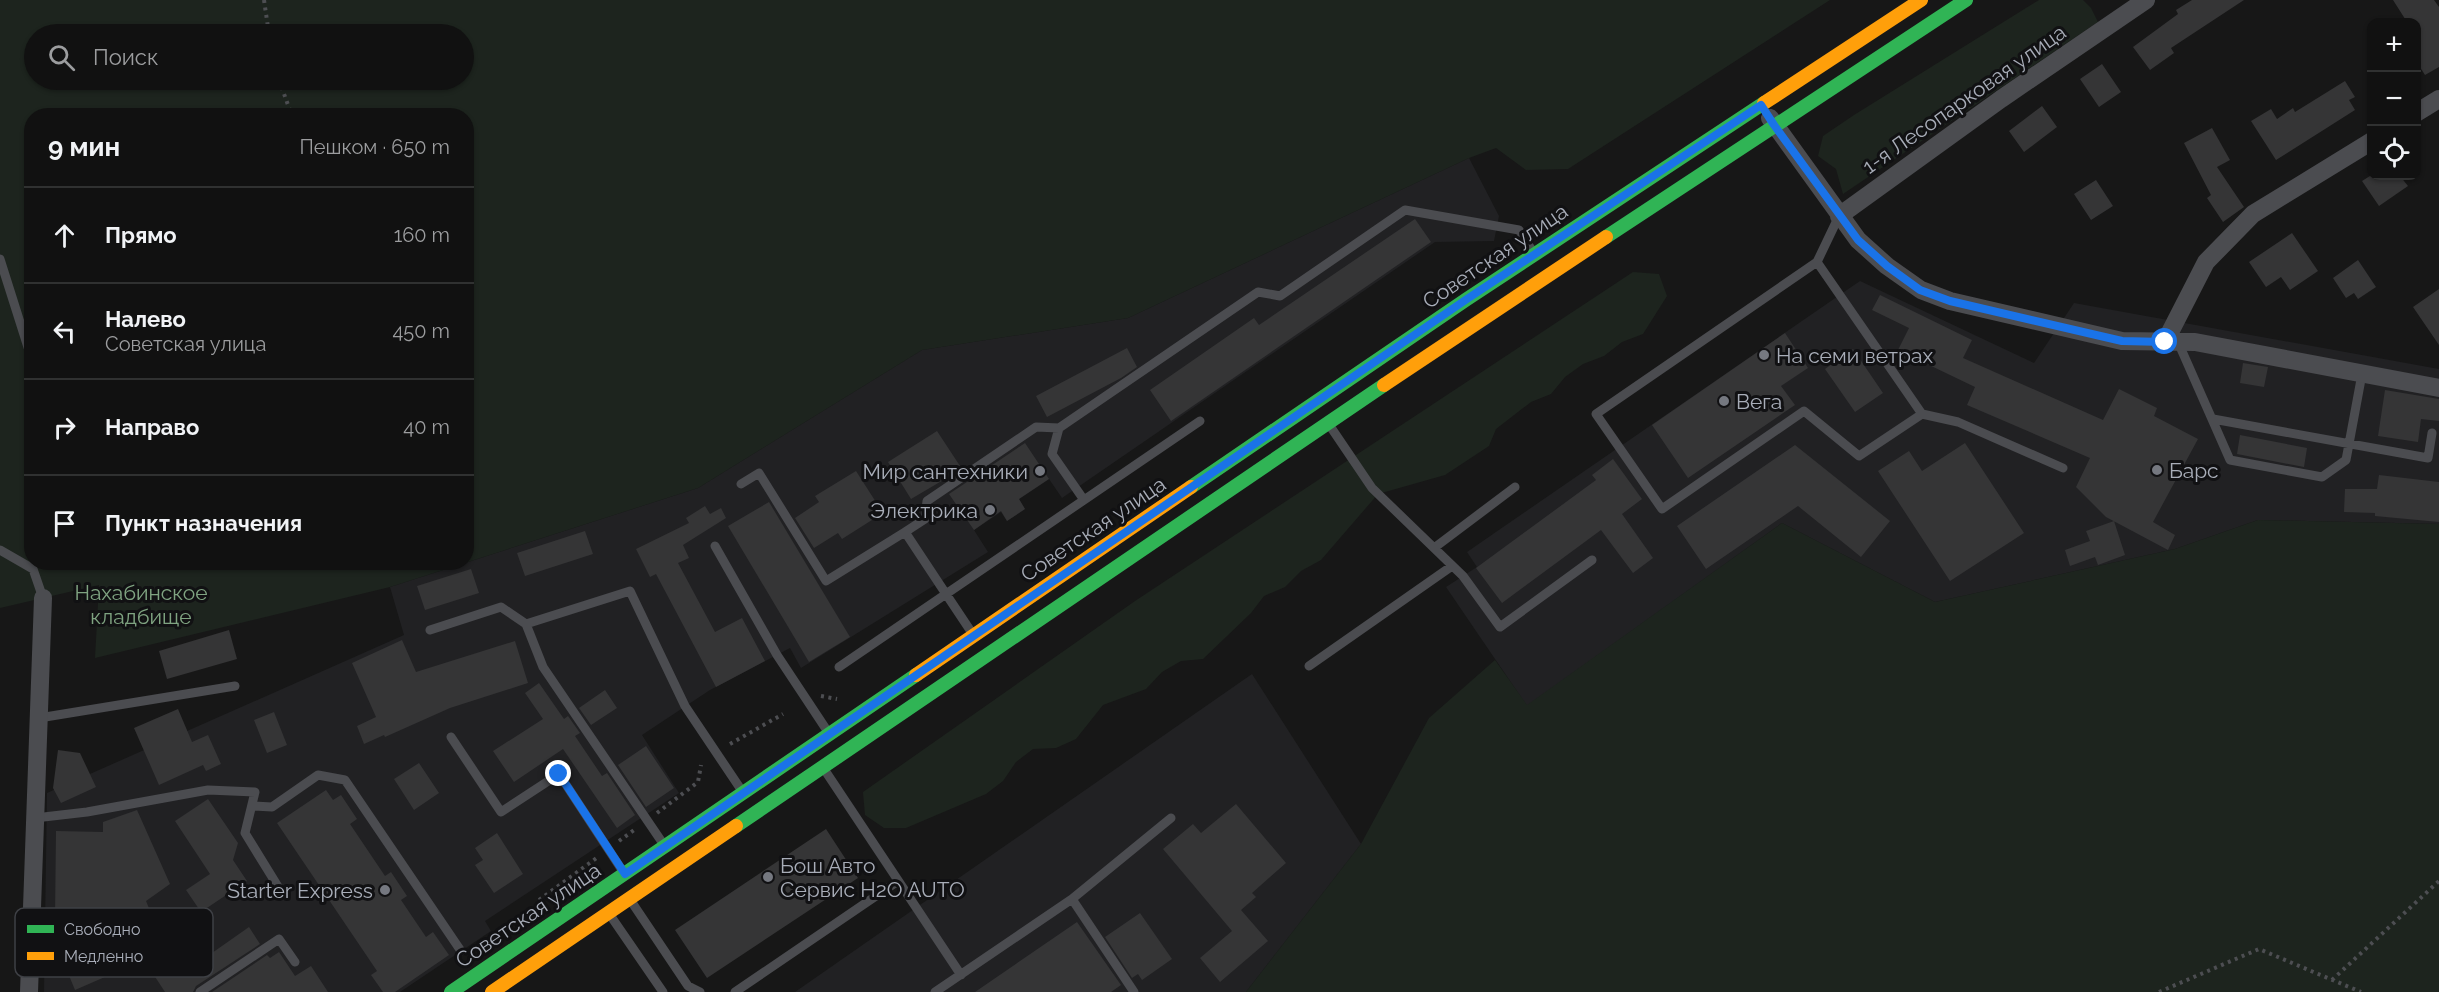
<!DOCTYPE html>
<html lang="ru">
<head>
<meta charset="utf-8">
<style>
	:root { --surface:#111; --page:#1a1a1a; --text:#f1f3f6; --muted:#9c9d9f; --line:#303131 }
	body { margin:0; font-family:Raleway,sans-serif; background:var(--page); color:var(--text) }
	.controls { position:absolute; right:18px; top:18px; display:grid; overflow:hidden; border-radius:12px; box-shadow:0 2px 4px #0004 }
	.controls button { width:54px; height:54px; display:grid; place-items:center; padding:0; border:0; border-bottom:2px solid var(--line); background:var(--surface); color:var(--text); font:30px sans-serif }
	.stop { position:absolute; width:18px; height:18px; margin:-14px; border:4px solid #1a73e8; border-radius:50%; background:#fff }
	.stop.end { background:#1a73e8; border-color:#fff; box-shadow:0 2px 6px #0008 }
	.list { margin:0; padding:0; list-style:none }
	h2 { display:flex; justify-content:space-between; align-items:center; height:78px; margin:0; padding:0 24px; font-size:26px }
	h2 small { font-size:20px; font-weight:400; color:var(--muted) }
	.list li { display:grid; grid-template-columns:39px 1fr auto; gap:18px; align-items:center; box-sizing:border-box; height:96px; padding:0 24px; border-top:2px solid var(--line) }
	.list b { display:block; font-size:22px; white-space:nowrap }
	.list p { margin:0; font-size:20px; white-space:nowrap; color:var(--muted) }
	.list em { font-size:20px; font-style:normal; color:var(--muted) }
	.icon { flex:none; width:33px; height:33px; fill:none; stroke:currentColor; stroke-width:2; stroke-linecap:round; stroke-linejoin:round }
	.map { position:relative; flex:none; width:2439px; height:992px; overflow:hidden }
	.search { position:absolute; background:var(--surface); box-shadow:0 2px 4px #0004; left:24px; top:24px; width:450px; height:66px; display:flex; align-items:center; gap:15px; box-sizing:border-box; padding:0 21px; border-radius:33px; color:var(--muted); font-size:22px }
	.panel { position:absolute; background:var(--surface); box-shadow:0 2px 4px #0004; left:24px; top:108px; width:450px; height:462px; border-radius:24px }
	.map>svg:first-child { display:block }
	.built { fill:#212123 }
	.green { fill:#1d241e; fill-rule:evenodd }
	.building { fill:#353536 }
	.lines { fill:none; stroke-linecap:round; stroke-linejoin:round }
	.path { stroke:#4d4e52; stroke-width:4; stroke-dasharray:3 4.5; stroke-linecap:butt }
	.lane { stroke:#4b4c50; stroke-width:9 }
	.street { stroke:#4b4c50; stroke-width:18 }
	.fast { stroke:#30b455; stroke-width:14 }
	.slow { stroke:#ff9f0a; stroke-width:14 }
	.route { stroke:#1a73e8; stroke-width:8 }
	.poi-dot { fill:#757880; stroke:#111113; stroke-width:2 }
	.labels { text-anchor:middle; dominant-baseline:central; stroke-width:6; stroke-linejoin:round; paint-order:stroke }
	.street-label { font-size:21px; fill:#a8adb8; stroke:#111113 }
	.poi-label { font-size:21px; fill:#a8adb8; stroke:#111113; text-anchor:start }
	.park-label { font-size:21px; fill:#7fa381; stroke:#111113 }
	.key { fill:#111113; stroke:#3e4045; stroke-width:1.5 }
	.key-label { font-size:16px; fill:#a8adb8 }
</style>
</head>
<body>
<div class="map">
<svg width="2439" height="992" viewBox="0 0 2439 992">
	<rect width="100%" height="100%" fill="#171717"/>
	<path class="built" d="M1469 158 1499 216 1494 241 1435 242 1062 498 1049 479 1019 499 1025 509 1007 521 1001 512 974 530 988 552 801 668 790 648 710 690 642 735 679 793 485 921 491 931 400 992H44L47 793 404 635 390 587 698 488 922 350 1128 318Z
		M1860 281 2034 363 2074 303 2439 369V524L2258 520 2175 549 1935 602 1782 523 1527 706 1446 587 1477 567 1467 552Z
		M1252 674 1361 844 1246 992H795Z"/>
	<path class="green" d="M0 0H1830L1568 169 1526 170 1496 148 1469 158 1128 318 922 350 698 488 390 587 95 658 99 585 0 608ZM34 34H464V80H34ZM32 116H466V562H32Z
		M2039 0H2083L2091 8 2098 22 1843 194 1836 169 1818 156 1823 136 1854 115Z
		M1633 272 1659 274 1667 296 1643 334 1622 342 1604 356 1583 364 1565 377 1551 394 1531 402 1496 429 1489 446 1445 475 1378 494 1321 560 1301 571 1285 587 1264 596 1251 613 1203 659 1181 661 1162 672 1146 689 1103 705 1076 739 1056 748 1033 749 1016 762 1003 781 986 794 906 828H884L865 815 863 792 1135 601Z
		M2258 520 2439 524V992H1246L1361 844 1429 718 1495 660 1527 705 1782 523 1935 602 2175 549Z"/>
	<path class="building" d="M2192 0H2244L2171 48 2174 53 2150 70 2133 47 2178 14 2176 10Z
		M2393 0H2434L2439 7V67L2425 75 2416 61V22H2407Z
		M2102 64 2121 92 2099 107 2080 79Z
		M2345 81 2355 97 2349 100 2355 110 2276 160 2251 121 2271 109 2277 119 2293 108 2295 112Z
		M2042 106 2057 127 2024 152 2009 131Z
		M2212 128 2230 160 2217 167 2244 207 2223 222 2207 198 2211 195 2184 143Z
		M2370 176H2400L2408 186 2379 206 2362 181Z
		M2096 180 2113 206 2091 220 2074 194Z
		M1415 219 1431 242 1171 421 1150 390 1254 318 1259 325Z
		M2292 233 2318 271 2290 290 2281 277 2266 287 2249 262Z
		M2358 260 2376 287 2358 299 2354 293 2346 298 2333 278Z
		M2439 289V345L2413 307Z
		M1880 295 1972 340 1963 358 2103 420 2119 389 2157 408 2154 416 2198 439 2153 522 2175 535 2168 550 2106 517 2076 487 2090 458 1967 405 1975 387 1898 350 1909 328 1872 310Z
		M1785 333 1808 368 1781 386 1795 405 1688 478 1652 425Z
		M1127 348 1137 367 1121 378 1047 417 1036 396Z
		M1853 349 1883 393 1855 412 1825 369Z
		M2243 363 2268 367 2264 387 2240 383Z
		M2385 390 2439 399V421L2421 419 2418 442 2378 436Z
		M937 431 962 469 911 499 888 462Z
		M2240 435 2307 448 2304 467 2237 454Z
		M1025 443 1049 479 1019 499 1025 509 1007 521 1001 511 974 530 949 494Z
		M1965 443 2024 533 1950 581 1878 471 1909 451 1922 471Z
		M1795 445 1890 521 1861 557 1798 506 1706 569 1677 526Z
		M1613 459 1642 499 1622 514 1653 558 1633 573 1601 530 1502 603 1476 568 1596 480 1592 475Z
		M856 471 883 513 842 539 838 533 814 548 795 518 819 502 815 496Z
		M2379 475 2439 482V522L2375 516V513L2344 512 2345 489H2377Z
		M769 502 850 637 809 662 728 526Z
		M705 506 710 514 721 508 726 518 683 545 689 558 678 563 715 632 742 618 765 661 716 687 656 574 650 577 636 549 689 523 686 518Z
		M2114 521 2125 555 2098 565 2095 557 2070 566 2065 550 2090 541 2086 531Z
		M585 531 593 554 525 576 517 553Z
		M471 569 479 593 425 610 417 586Z
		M229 630 237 659 167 679 159 651Z
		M402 640 416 672 515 641 528 683 450 708 385 737 384 735 364 744 357 726 376 717 352 663Z
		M539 683 564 719 568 716 580 733 575 736 602 776 607 773 635 815 617 828 563 749 514 782 493 751 543 719 525 693Z
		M605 690 617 708 591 725 579 708Z
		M178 709 192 742 208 735 221 764 206 771 203 765 159 785 134 728Z
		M274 712 287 745 267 753 254 720Z
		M646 746 674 788 646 807 618 765Z
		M58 750 80 753 96 787 61 803 53 788Z
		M419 763 439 793 414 810 394 779Z
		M326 790 333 800 341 795 357 819 350 824 385 876 391 872 407 896 401 900 426 937 433 932 449 955 395 992H383L371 975 377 971 277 823Z
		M208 799 238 843 233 860 247 881 201 912 186 890 210 874 175 821Z
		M1236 804 1286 863 1252 893 1256 897 1241 910 1268 941 1220 982 1200 958 1232 931 1163 849 1193 824 1201 833Z
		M137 810 170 884 146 901 169 956 200 935 212 953 249 927 260 944 196 986 193 992H165L144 960 75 990 56 944 118 918H55L56 831 103 832V822Z
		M826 829 858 878 707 978 675 930Z
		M497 833 523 874 494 893 475 865 483 860 475 848Z
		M1140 913 1172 959 1142 980 1138 974 1132 978 1105 937Z
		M1077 922 1121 985 1111 992H975Z
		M279 952 295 976 311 966 328 992H212L267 955 270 958Z"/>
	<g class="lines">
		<path class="path" d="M264 0 269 34
			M279 80 292 116
			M821 696 837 699
			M730 744 783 714
			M657 813 698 782 701 765
			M619 841 637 828
			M539 900 598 857
			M2332 980 2439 881
			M2159 992 2259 949 2361 992"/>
		<path class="lane" d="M0 259 32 360
			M1817 262 1922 414 1859 456 1804 411 1662 509 1596 414 1817 262 1839 216
			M2178 342 2230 460 2322 477 2346 460 2362 374
			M1922 414 1958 422 2063 468
			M2213 419 2428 458 2432 433
			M1200 421 946 594 905 532 925 519 927 501 1036 427 1059 428 1258 292 1280 296 1405 210 1519 230 1533 252
			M1330 426 1372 488 1463 576 1500 627 1592 560
			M1059 428 1052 454 1084 500
			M741 484 759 473 826 581 905 532
			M715 546 777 655 828 732
			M1434 548 1515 487
			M0 550 33 569 43 598
			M526 624 543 667 664 845
			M430 630 501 607 526 624 630 591 685 706 742 791
			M1309 666 1452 566
			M839 667 946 594 972 633
			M39 718 235 686
			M451 737 501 812 559 774 622 870
			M824 769 961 975
			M252 806 272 807 318 775 345 780 461 951
			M35 818 87 812 208 790 255 792 245 833 282 893
			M1072 899 1171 818
			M631 901 688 986 700 992
			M610 915 663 992
			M200 992 279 939 295 962
			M735 992 898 881
			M935 992 1072 899 1134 992"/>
		<path class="street" d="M2416 113 2439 99
			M1770 118 1858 240 1887 266 1921 290 1950 301 2122 341 2195 342 2439 388
			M1839 216 2001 99 2146 0
			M2165 342 2206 262 2253 214 2372 141
			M29 992 43 598"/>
		<path class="fast" d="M1606 237 1966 0
			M1191 487 1467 299 1764 103
			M736 826 1384 385
			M451 992 916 675"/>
		<path class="slow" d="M1764 103 1921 0
			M1384 385 1606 237
			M916 675 1191 487
			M492 992 736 826"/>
	</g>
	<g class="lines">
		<path class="route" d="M559 774 625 874 1467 299 1761 105 1774 125 1858 240 1887 266 1920 290 1950 301 2122 341 2165 342"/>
	</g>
	<g class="poi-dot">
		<circle cx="1764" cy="355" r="6"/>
		<circle cx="1724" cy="401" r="6"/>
		<circle cx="2157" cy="470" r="6"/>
		<circle cx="1040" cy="471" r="6"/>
		<circle cx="990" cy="510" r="6"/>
		<circle cx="768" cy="877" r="6"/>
		<circle cx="385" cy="890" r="6"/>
	</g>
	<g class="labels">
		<g class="street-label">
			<text transform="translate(1964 99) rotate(-35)">1-я Лесопарковая улица</text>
			<text transform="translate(1495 256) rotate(-34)">Советская улица</text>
			<text transform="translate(1093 529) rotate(-34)">Советская улица</text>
			<text transform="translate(528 915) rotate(-34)">Советская улица</text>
		</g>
		<g class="poi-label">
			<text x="1776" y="355">На семи ветрах</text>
			<text x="1736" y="401">Вега</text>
			<text x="2169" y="470">Барс</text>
			<text x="1028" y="471" text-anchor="end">Мир сантехники</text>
			<text x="978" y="510" text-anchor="end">Электрика</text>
			<text x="780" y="865">Бош Авто<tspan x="780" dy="24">Сервис H2O AUTO</tspan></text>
			<text x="373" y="890" text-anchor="end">Starter Express</text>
		</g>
		<g class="park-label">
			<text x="141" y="592">Нахабинское<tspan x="141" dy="24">кладбище</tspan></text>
		</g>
	</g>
	<rect x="15" y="908" width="198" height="69" rx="9" class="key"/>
	<rect x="27" y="925" width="27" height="8" fill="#30b455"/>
	<rect x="27" y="952" width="27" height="8" fill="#ff9f0a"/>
	<g class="key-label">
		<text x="64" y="935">Свободно</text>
		<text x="64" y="962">Медленно</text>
	</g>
</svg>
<div class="controls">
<button>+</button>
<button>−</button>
<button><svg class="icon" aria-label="locate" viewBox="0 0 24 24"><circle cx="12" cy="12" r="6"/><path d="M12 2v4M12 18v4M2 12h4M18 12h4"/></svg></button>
</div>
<div class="stop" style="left:2165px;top:342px"></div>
<div class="stop end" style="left:559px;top:774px"></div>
<div class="search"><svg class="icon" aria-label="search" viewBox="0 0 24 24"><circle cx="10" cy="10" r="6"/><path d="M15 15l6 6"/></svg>Поиск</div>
<section class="panel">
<h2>9 мин<small>Пешком · 650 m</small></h2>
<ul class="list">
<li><svg class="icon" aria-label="ahead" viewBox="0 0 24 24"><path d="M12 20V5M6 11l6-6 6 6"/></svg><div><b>Прямо</b></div><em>160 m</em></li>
<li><svg class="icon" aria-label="left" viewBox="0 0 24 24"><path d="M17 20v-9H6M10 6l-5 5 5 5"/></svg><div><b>Налево</b><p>Советская улица</p></div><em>450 m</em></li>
<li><svg class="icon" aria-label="right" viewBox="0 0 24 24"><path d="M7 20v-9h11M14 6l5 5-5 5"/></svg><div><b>Направо</b></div><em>40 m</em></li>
<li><svg class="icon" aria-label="arrive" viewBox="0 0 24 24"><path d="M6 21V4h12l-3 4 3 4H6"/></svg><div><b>Пункт назначения</b></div></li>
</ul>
</section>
</div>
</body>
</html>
